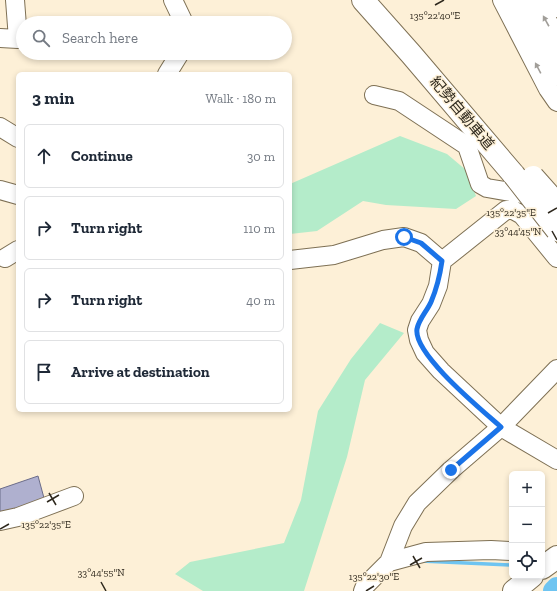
<!DOCTYPE html>
<html lang="en">
<head>
<meta charset="utf-8">
<style>
	:root { --surface:#fff; --page:#f6f6f7; --text:#1f2937; --muted:#747a83; --line:#e0e1e3 }
	body { margin:0; font-family:"Zilla Slab","Noto Sans JP",serif; background:var(--page); color:var(--text) }
	.controls { position:absolute; right:12px; bottom:12px; display:grid; overflow:hidden; border-radius:6px; box-shadow:0 2px 6px #0003 }
	.controls button { width:36px; height:36px; display:grid; place-items:center; padding:0; border:0; border-bottom:1px solid var(--line); background:var(--surface); color:var(--text); font:20px sans-serif }
	.stop { position:absolute; width:12px; height:12px; margin:-9px; border:3px solid #1a73e8; border-radius:50%; background:#fff }
	.stop.end { background:#1a73e8; border-color:#fff; box-shadow:0 1px 4px #0008 }
	.list { margin:0; padding:0; list-style:none }
	h2 { display:flex; justify-content:space-between; align-items:center; height:52px; margin:0; padding:0 16px; font-size:17px }
	h2 small { font-size:13px; font-weight:400; color:var(--muted) }
	.list li { display:grid; grid-template-columns:26px 1fr auto; gap:12px; align-items:center; box-sizing:border-box; height:64px; margin:0 8px 8px; padding:0 8px; border:1px solid var(--line); border-radius:6px }
	.list b { display:block; font-size:15px; white-space:nowrap }
	.list em { font-size:13px; font-style:normal; color:var(--muted) }
	.icon { flex:none; width:22px; height:22px; fill:none; stroke:currentColor; stroke-width:2; stroke-linecap:round; stroke-linejoin:round }
	.map { position:relative; flex:none; width:557px; height:591px; overflow:hidden }
	.search { position:absolute; background:var(--surface); box-shadow:0 2px 6px #0003; left:16px; top:16px; width:276px; height:44px; display:flex; align-items:center; gap:10px; box-sizing:border-box; padding:0 14px; border-radius:22px; color:var(--muted); font-size:15px }
	.panel { position:absolute; background:var(--surface); box-shadow:0 2px 6px #0003; left:16px; top:72px; width:276px; height:340px; border-radius:6px }
	.map>svg:first-child { display:block }
	.green { fill:#b4ecca }
	.lines { fill:none; stroke-linecap:round; stroke-linejoin:round }
	.stream { stroke:#6ec4f1; stroke-width:3.5 }
	.river { stroke:#6ec4f1; stroke-width:22 }
	.building { fill:#afb0cf; stroke:#6b6c89 }
	.minor-casing { stroke:#7e7054; stroke-width:20 }
	.major-casing { stroke:#7e7054; stroke-width:24 }
	.highway-casing { stroke:#7e7054; stroke-width:24 }
	.minor { stroke:#fff; stroke-width:18 }
	.major { stroke:#fff; stroke-width:22 }
	.highway { stroke:#fff; stroke-width:22 }
	.highway-bridge-casing { stroke:#7e7054; stroke-width:24; stroke-linecap:butt }
	.highway-bridge { stroke:#fff; stroke-width:22 }
	.oneway { fill:#a19e99 }
	.route { stroke:#1a73e8; stroke-width:5 }
	.ticks { fill:none; stroke:#2e281d; stroke-width:1.5 }
	.labels { text-anchor:middle; dominant-baseline:central; stroke-width:3; stroke-linejoin:round; paint-order:stroke }
	.street-label { font-size:15px; fill:#2e281d; stroke:#fdf0d7 }
	.ticks-label { font-size:10px; text-anchor:middle; fill:#2e281d; stroke:#fdf0d7; stroke-width:3; stroke-linejoin:round; paint-order:stroke }
</style>
</head>
<body>
<div class="map">
<svg width="557" height="591" viewBox="0 0 557 591">
	<rect width="100%" height="100%" fill="#fdf0d7"/>
	<path class="green" d="M400 136 447 154 466 170 476 196 456 209 386 205 363 201 317 231 290 234V184Z
		M380 323 404 333 365 380 347 457 304 591H203L175 574 190 562 284 543 301 500 318 411 351 359Z"/>
	<g class="lines">
		<path class="stream" d="M421 561 512 565"/>
		<path class="river" d="M554 591 557 588"/>
	</g>
	<path class="building" d="M38 476 44 498 0 515V489Z"/>
	<g class="lines">
		<defs>
			<path id="minor" d="M173 0 184 23
				M502 0 548 89 557 102
				M0 38 18 39 15 0
				M167 74 180 53
				M374 95 399 101 467 146 480 184 487 188 539 197
				M0 127 18 138
				M0 190 18 195
				M5 258 18 250
				M290 260 334 255 383 240 404 237 421 243 442 261 506 210H513L522 215 557 258
				M442 261 438 286 431 304 420 321 417 330 419 340 425 353 441 371 501 427 557 460
				M0 521 18 517 74 496
				M389 562 426 552 491 550 512 551
				M363 591 365 586 389 562 403 526 417 503 451 470 501 427 557 369"/>
			<path id="major" d="M542 568 557 557
				M514 591 532 576"/>
			<path id="highway" d="M363 0 411 54 514 175
				M516 0 557 75
				M534 0 557 42
				M554 0 557 6"/>
		</defs>
		<use href="#minor" class="minor-casing"/>
		<use href="#major" class="major-casing"/>
		<use href="#highway" class="highway-casing"/>
		<use href="#minor" class="minor"/>
		<use href="#major" class="major"/>
		<use href="#highway" class="highway"/>
		<defs>
			<path id="highway-bridge" d="M514 175 557 230
				M533 177 557 204"/>
		</defs>
		<use href="#highway-bridge" class="highway-bridge-casing"/>
		<use href="#highway-bridge" class="highway-bridge"/>
	</g>
	<defs><path id="oneway-solid" d="M-6-.8H1V-3.2L6.5 0L1 3.2V.8H-6Z"/></defs>
	<g class="oneway">
		<use href="#oneway-solid" transform="translate(546 21) rotate(-119)"/>
		<use href="#oneway-solid" transform="translate(538 68) rotate(-118)"/>
	</g>
	<g class="lines">
		<path class="route" d="M404 237 421 243 442 261C440 275 437 288 431 302 427 311 419 319 417 329 413 354 482 410 501 427L451 470"/>
	</g>
	<path class="ticks" d="M435 5 444 0M548 213 557 208M552 231 557 240M49 493 56 505M47 502 59 495M0 529 9 524M413 556 420 568M410 565 422 558M101 582 106 591M366 591 374 586"/>
	<g class="labels">
		<g class="street-label">
			<text transform="translate(462 113) rotate(50)">紀勢自動車道</text>
		</g>
	</g>
	<g class="ticks-label">
		<text x="435" y="19">135°22'40"E</text>
		<text x="511" y="216">135°22'35"E</text>
		<text x="518" y="235">33°44'45"N</text>
		<text x="46" y="528">135°22'35"E</text>
		<text x="101" y="576">33°44'55"N</text>
		<text x="374" y="580">135°22'30"E</text>
	</g>
</svg>
<div class="controls">
<button>+</button>
<button>−</button>
<button><svg class="icon" aria-label="locate" viewBox="0 0 24 24"><circle cx="12" cy="12" r="6"/><path d="M12 2v4M12 18v4M2 12h4M18 12h4"/></svg></button>
</div>
<div class="stop" style="left:404px;top:237px"></div>
<div class="stop end" style="left:451px;top:470px"></div>
<div class="search"><svg class="icon" aria-label="search" viewBox="0 0 24 24"><circle cx="10" cy="10" r="6"/><path d="M15 15l6 6"/></svg>Search here</div>
<section class="panel">
<h2>3 min<small>Walk · 180 m</small></h2>
<ul class="list">
<li><svg class="icon" aria-label="ahead" viewBox="0 0 24 24"><path d="M12 20V5M6 11l6-6 6 6"/></svg><div><b>Continue</b></div><em>30 m</em></li>
<li><svg class="icon" aria-label="right" viewBox="0 0 24 24"><path d="M7 20v-9h11M14 6l5 5-5 5"/></svg><div><b>Turn right</b></div><em>110 m</em></li>
<li><svg class="icon" aria-label="right" viewBox="0 0 24 24"><path d="M7 20v-9h11M14 6l5 5-5 5"/></svg><div><b>Turn right</b></div><em>40 m</em></li>
<li><svg class="icon" aria-label="arrive" viewBox="0 0 24 24"><path d="M6 21V4h12l-3 4 3 4H6"/></svg><div><b>Arrive at destination</b></div></li>
</ul>
</section>
</div>
</body>
</html>
